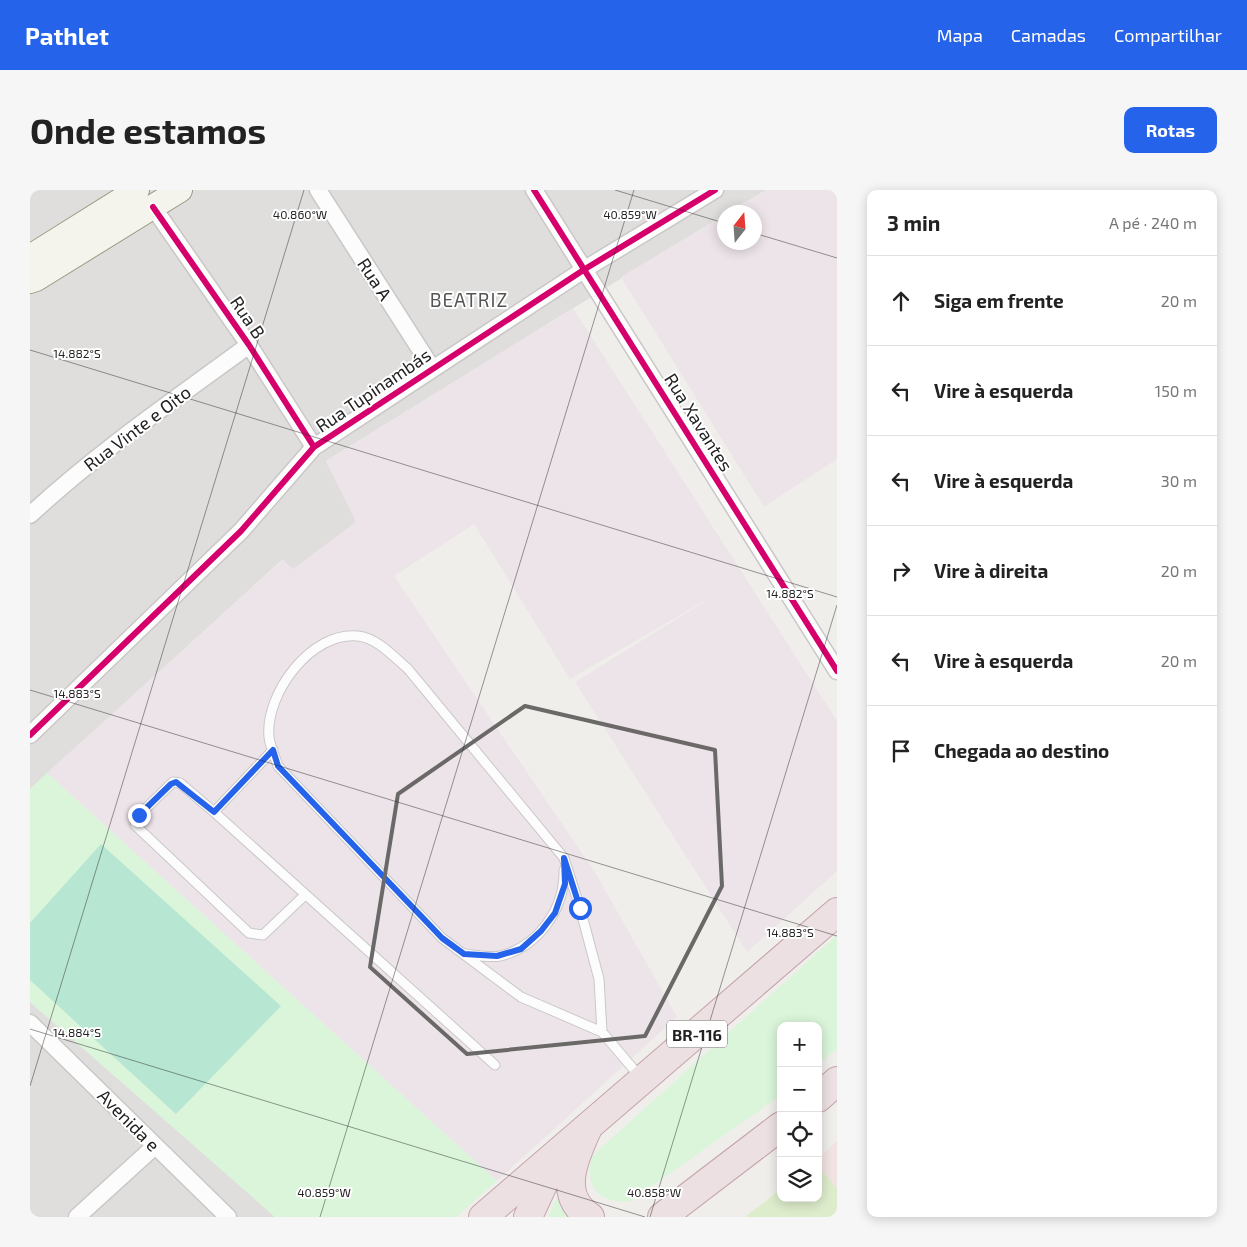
<!DOCTYPE html>
<html lang="pt">
<head>
<meta charset="utf-8">
<style>
	:root { --surface:#fff; --page:#f6f6f6; --text:#222; --muted:#767676; --line:#e0e0e0; --accent:#2563eb }
	body { margin:0; font-family:"Exo 2",sans-serif; background:var(--page); color:var(--text) }
	.controls { position:absolute; right:15px; bottom:15px; display:grid; overflow:hidden; border-radius:10px; box-shadow:0 2px 12px #0003 }
	.controls button { width:45px; height:45px; display:grid; place-items:center; padding:0; border:0; border-bottom:1px solid var(--line); background:var(--surface); color:var(--text); font:25px sans-serif }
	.compass { position:absolute; left:687px; top:15px; width:45px; height:45px; border-radius:50%; background:var(--surface); box-shadow:0 2px 12px #0003; rotate:17deg }
	.stop { position:absolute; width:15px; height:15px; margin:-11px; border:4px solid #2563eb; border-radius:50%; background:#fff }
	.stop.end { background:#2563eb; border-color:#fff; box-shadow:0 1px 5px #0008 }
	.list { margin:0; padding:0; list-style:none }
	h2 { display:flex; justify-content:space-between; align-items:center; height:65px; margin:0; padding:0 20px; font-size:21px }
	h2 small { font-size:16px; font-weight:400; color:var(--muted) }
	.list li { display:grid; grid-template-columns:32px 1fr auto; gap:15px; align-items:center; box-sizing:border-box; height:90px; padding:0 20px; border-top:1px solid var(--line) }
	.list b { display:block; font-size:19px; white-space:nowrap }
	.list em { font-size:16px; font-style:normal; color:var(--muted) }
	.icon { flex:none; width:28px; height:28px; fill:none; stroke:currentColor; stroke-width:2; stroke-linecap:round; stroke-linejoin:round }
	.map { position:relative; flex:none; width:807px; height:1027px; overflow:hidden; border-radius:10px }
	header { display:flex; align-items:center; gap:30px; box-sizing:border-box; height:70px; padding:0 25px; background:var(--accent); color:#fff }
	header strong { font-size:24px }
	nav { display:flex; gap:28px; margin-inline-start:auto; font-size:18px }
	.intro { display:flex; align-items:center; justify-content:space-between; box-sizing:border-box; height:120px; padding:0 30px }
	h1 { margin:0; font-size:35px }
	.button { padding:12px 22px; border-radius:10px; background:var(--accent); color:#fff; font-size:18px; font-weight:700 }
	main { display:flex; gap:30px; padding:0 30px }
	aside { flex:1; background:var(--surface); border-radius:10px; box-shadow:0 2px 12px #0003 }
	.map>svg:first-child { display:block }
	.residential { fill:#dfdedc }
	.commercial { fill:#f1e3e1 }
	.industrial { fill:#ede4e9 }
	.grass { fill:#ddeccb }
	.park { fill:#daf5da }
	.pitch { fill:#b7e6d2 }
	.lines { fill:none; stroke-linecap:round; stroke-linejoin:round }
	.lane-casing { stroke:#c9c8c7; stroke-width:11 }
	.street-casing { stroke:#c9c8c7; stroke-width:19 }
	.secondary-casing { stroke:#999a82; stroke-width:26 }
	.highway-casing { stroke:#c5a2ac; stroke-width:30 }
	.lane { stroke:#fdfcfc; stroke-width:9 }
	.street { stroke:#fdfcfc; stroke-width:16 }
	.secondary { stroke:#f4f4ed; stroke-width:24 }
	.highway { stroke:#ece0e2; stroke-width:28 }
	.cycleway-casing { stroke:#fff; stroke-width:9 }
	.cycleway { stroke:#d6006c; stroke-width:6 }
	.route { stroke:#2563eb; stroke-width:6 }
	.marked { fill:none; stroke:#6a6968; stroke-width:4; stroke-linejoin:round }
	.ticks { fill:none; stroke:#222; stroke-width:1; stroke-opacity:0.45 }
	.labels { text-anchor:middle; dominant-baseline:central; stroke-width:4; stroke-linejoin:round; paint-order:stroke }
	.shield { fill:#fff; stroke:#646464; stroke-width:1 }
	.shield-label { font-size:16px; font-weight:bold; fill:#222 }
	.street-label { font-size:18px; fill:#222; stroke:#fff }
	.neighbourhood-label { font-size:19px; letter-spacing:1px; fill:#555; stroke:#fff }
	.ticks-label { font-size:12px; text-anchor:middle; fill:#222; stroke:#fff; stroke-width:4; stroke-linejoin:round; paint-order:stroke }
</style>
</head>
<body>
<header>
<strong>Pathlet</strong>
<nav><a>Mapa</a><a>Camadas</a><a>Compartilhar</a></nav>
</header>
<div class="intro"><h1>Onde estamos</h1><a class="button">Rotas</a></div>
<main>
<div class="map">
<svg width="807" height="1027" viewBox="0 0 807 1027">
	<rect width="100%" height="100%" fill="#f0eeeb"/>
	<path class="residential" d="M0 0H736L698 22H694V25L296 271 327 332 263 380 252 370 0 599Z
		M0 812 168 957 245 1027H0Z"/>
	<path class="commercial" d="M807 951V998L788 976V969Z"/>
	<path class="industrial" d="M736 0H807V269L734 317 591 87 694 25V52H724V22H698Z
		M543 118 807 531V681L717 762 545 492 690 402 540 489 444 334 364 386 566 684 647 827 467 991 17 583 253 370 263 379 326 332 296 271Z"/>
	<path class="grass" d="M788 976 807 998V1027H715L751 999V1008H788Z"/>
	<path class="park" d="M17 583 467 991 426 1027H245L0 812V599Z
		M807 745V859L788 874V836H751V905L601 1011C569 1015 554 996 562 966Z
		M528 1005 548 1027H518Z"/>
	<path class="pitch" d="M71 654 251 816 146 924 0 790V733Z"/>
	<g class="lines">
		<defs>
			<path id="lane" d="M243 560 184 622 465 875
				M184 622 150 593 143 592 109 625 105 635 219 743 233 745 275 705
				M435 764C445 765 459 768 470 766 508 757 535 719 534 680
				M572 842 569 789 550 718 534 668 378 479C364 467 347 448 328 446 281 441 235 504 239 547 240 556 245 567 248 576L412 748 491 807 572 842 611 888"/>
			<path id="street" d="M288 0 402 178
				M504 0 807 481
				M123 17 219 155 284 257
				M0 325C68 262 144 210 219 155
				M0 545 211 341 284 257 555 79 685 0
				M0 833 198 1027
				M47 1027 125 956"/>
			<path id="secondary" d="M0 67 107 0
				M0 91 6 89 150 0"/>
			<path id="highway" d="M788 908 807 891
				M557 940C544 968 527 1006 560 1027
				M453 1027 807 722
				M498 1027 523 973
				M632 1027 751 936"/>
		</defs>
		<use href="#lane" class="lane-casing"/>
		<use href="#street" class="street-casing"/>
		<use href="#secondary" class="secondary-casing"/>
		<use href="#highway" class="highway-casing"/>
		<use href="#lane" class="lane"/>
		<use href="#street" class="street"/>
		<use href="#secondary" class="secondary"/>
		<use href="#highway" class="highway"/>
		<defs>
			<path id="cycleway" d="M504 0 807 481
				M123 17 219 155 284 257
				M0 545 211 341 284 257 555 79 685 0"/>
		</defs>
		<use href="#cycleway" class="cycleway-casing"/>
		<use href="#cycleway" class="cycleway"/>
	</g>
	<g class="lines">
		<path class="route" d="M109 625 141 594 146 592 184 622 243 560 248 576 412 748 434 764 467 766 491 759 511 741 525 723 535 694 534 668 550 718"/>
	</g>
	<path class="marked" d="M495 516 685 560 692 696 615 846 437 864 340 777 368 604Z"/>
	<path class="ticks" d="M585 0 694 33M724 43 807 68M0 160 807 407M0 500 807 746M0 839 615 1027M0 896 274 0M290 1027 604 0M620 1027 807 415"/>
	<g class="labels">
		<rect class="shield" x="637" y="830.5" width="60" height="27" rx="4"/>
		<g class="shield-label">
			<text x="667" y="844">BR-116</text>
		</g>
		<g class="street-label">
			<text transform="translate(345 89) rotate(57)">Rua A</text>
			<text transform="translate(218 127) rotate(56)">Rua B</text>
			<text transform="translate(343 200) rotate(-34)">Rua Tupinambás</text>
			<text transform="translate(669 232) rotate(58)">Rua Xavantes</text>
			<text transform="translate(107 238) rotate(-37)">Rua Vinte e Oito</text>
			<text transform="translate(99 930) rotate(45)">Avenida e</text>
		</g>
		<g class="neighbourhood-label">
			<text x="439" y="109">BEATRIZ</text>
		</g>
	</g>
	<g class="ticks-label">
		<text x="270" y="29">40.860°W</text>
		<text x="600" y="29">40.859°W</text>
		<text x="47" y="168">14.882°S</text>
		<text x="760" y="408">14.882°S</text>
		<text x="47" y="508">14.883°S</text>
		<text x="760" y="747">14.883°S</text>
		<text x="47" y="847">14.884°S</text>
		<text x="294" y="1007">40.859°W</text>
		<text x="624" y="1007">40.858°W</text>
	</g>
</svg>
<div class="controls">
<button>+</button>
<button>−</button>
<button><svg class="icon" aria-label="locate" viewBox="0 0 24 24"><circle cx="12" cy="12" r="6"/><path d="M12 2v4M12 18v4M2 12h4M18 12h4"/></svg></button>
<button><svg class="icon" aria-label="layers" viewBox="0 0 24 24"><path d="M12 4l9 5-9 5-9-5zM3 14l9 5 9-5"/></svg></button>
</div>
<svg class="compass" viewBox="-18 -18 36 36"><path d="M0-13l5 13h-10z" fill="#e53935"/><path d="M0 13l5-13h-10z" fill="#767676"/></svg>
<div class="stop" style="left:550px;top:718px"></div>
<div class="stop end" style="left:109px;top:625px"></div>
</div>
<aside>
<h2>3 min<small>A pé · 240 m</small></h2>
<ul class="list">
<li><svg class="icon" aria-label="ahead" viewBox="0 0 24 24"><path d="M12 20V5M6 11l6-6 6 6"/></svg><div><b>Siga em frente</b></div><em>20 m</em></li>
<li><svg class="icon" aria-label="left" viewBox="0 0 24 24"><path d="M17 20v-9H6M10 6l-5 5 5 5"/></svg><div><b>Vire à esquerda</b></div><em>150 m</em></li>
<li><svg class="icon" aria-label="left" viewBox="0 0 24 24"><path d="M17 20v-9H6M10 6l-5 5 5 5"/></svg><div><b>Vire à esquerda</b></div><em>30 m</em></li>
<li><svg class="icon" aria-label="right" viewBox="0 0 24 24"><path d="M7 20v-9h11M14 6l5 5-5 5"/></svg><div><b>Vire à direita</b></div><em>20 m</em></li>
<li><svg class="icon" aria-label="left" viewBox="0 0 24 24"><path d="M17 20v-9H6M10 6l-5 5 5 5"/></svg><div><b>Vire à esquerda</b></div><em>20 m</em></li>
<li><svg class="icon" aria-label="arrive" viewBox="0 0 24 24"><path d="M6 21V4h12l-3 4 3 4H6"/></svg><div><b>Chegada ao destino</b></div></li>
</ul>
</aside>
</main>
</body>
</html>
